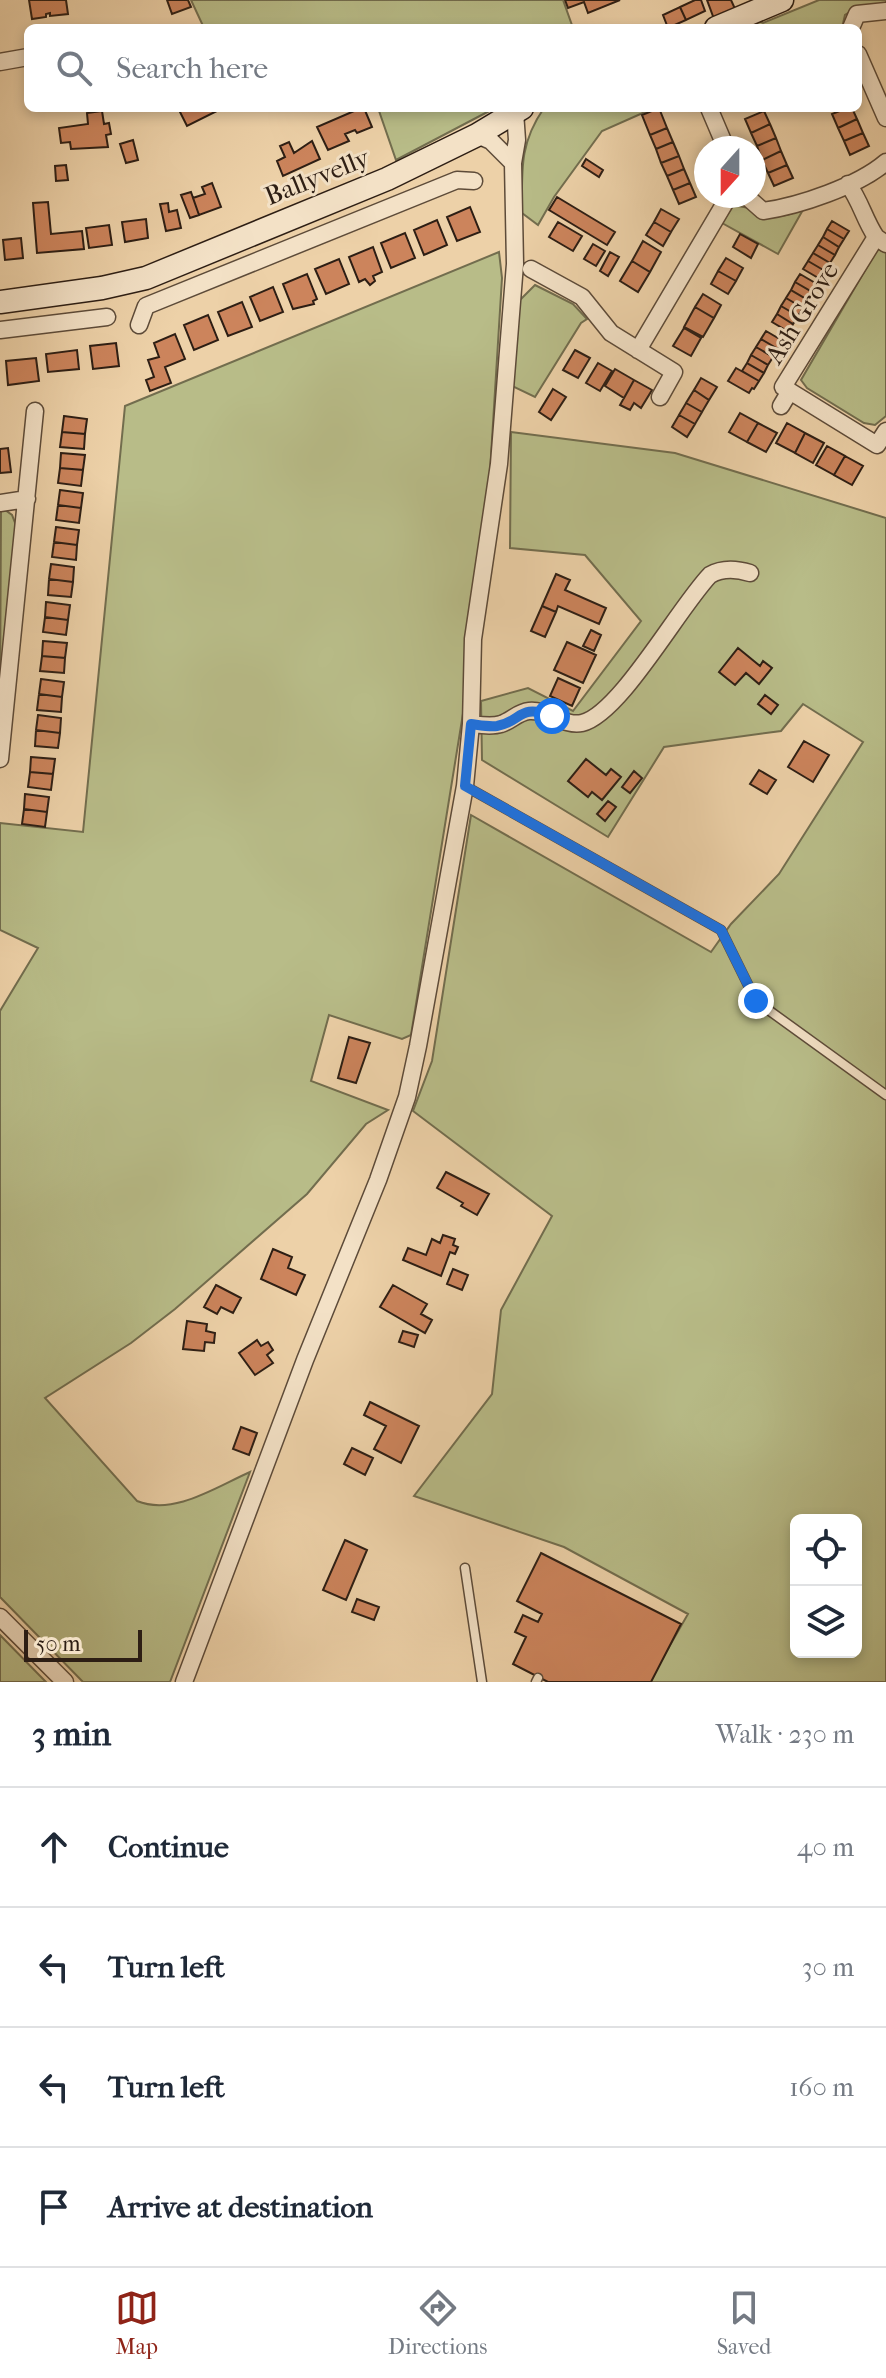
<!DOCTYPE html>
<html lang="en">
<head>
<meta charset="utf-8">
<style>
	:root { --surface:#fff; --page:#f2f2f3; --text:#1f2937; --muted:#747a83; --line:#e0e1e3; --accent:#8f2418 }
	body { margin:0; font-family:"IM FELL French Canon",serif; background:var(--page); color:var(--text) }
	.controls { position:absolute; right:24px; bottom:24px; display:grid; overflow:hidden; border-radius:12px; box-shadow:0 4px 12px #0003 }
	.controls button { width:72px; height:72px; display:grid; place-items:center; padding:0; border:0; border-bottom:2px solid var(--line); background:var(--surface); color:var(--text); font:40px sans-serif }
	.compass { position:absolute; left:694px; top:136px; width:72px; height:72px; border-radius:50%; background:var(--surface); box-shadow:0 4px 12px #0003; rotate:201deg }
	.scale { position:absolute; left:24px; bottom:20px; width:118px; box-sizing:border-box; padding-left:8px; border:4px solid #2d1e14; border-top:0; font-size:22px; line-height:28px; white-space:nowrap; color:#2d1e14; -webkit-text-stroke:6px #f3e1c6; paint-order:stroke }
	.stop { position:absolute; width:24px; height:24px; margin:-18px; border:6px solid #1a73e8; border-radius:50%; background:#fff }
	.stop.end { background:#1a73e8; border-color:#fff; box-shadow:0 2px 8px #0008 }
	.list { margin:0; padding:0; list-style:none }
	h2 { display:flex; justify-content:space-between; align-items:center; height:104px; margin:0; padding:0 32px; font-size:34px }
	h2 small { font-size:26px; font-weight:400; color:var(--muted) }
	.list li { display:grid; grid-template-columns:52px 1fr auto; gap:24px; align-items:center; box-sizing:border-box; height:120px; padding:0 32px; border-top:2px solid var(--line) }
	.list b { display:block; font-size:30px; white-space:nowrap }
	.list em { font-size:26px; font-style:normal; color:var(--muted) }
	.icon { flex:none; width:44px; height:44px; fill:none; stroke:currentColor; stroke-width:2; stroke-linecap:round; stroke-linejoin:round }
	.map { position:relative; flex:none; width:886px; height:1682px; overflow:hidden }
	.search { position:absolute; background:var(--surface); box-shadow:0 4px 12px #0003; left:24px; right:24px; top:24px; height:88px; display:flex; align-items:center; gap:20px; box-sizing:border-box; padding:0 28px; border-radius:12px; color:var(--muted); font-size:30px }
	.sheet { height:584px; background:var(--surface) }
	nav { display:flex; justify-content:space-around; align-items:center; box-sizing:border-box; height:112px; border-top:2px solid var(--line); background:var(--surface); font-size:22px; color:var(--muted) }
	nav a { display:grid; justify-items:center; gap:4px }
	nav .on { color:var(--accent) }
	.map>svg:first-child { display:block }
	.green { fill:#b8bc88; stroke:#726d4e; stroke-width:2; fill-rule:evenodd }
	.building { fill:#cc845c; stroke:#2d1e14; stroke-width:2 }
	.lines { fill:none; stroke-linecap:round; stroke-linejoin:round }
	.lane-casing { stroke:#5d4b39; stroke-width:11 }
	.street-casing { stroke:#5d4b39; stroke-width:19 }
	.secondary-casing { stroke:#2d1e14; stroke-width:25 }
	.lane { stroke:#f3e1c6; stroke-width:8 }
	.street { stroke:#f3e1c6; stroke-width:16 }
	.secondary { stroke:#f3e1c6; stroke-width:22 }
	.route { stroke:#1a73e8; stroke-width:10 }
	.labels { text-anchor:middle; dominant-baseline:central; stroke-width:6; stroke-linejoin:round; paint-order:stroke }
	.street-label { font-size:26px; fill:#2d1e14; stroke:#f3e1c6 }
</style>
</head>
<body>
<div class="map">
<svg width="886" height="1682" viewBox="0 0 886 1682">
	<rect width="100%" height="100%" fill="#edd1a8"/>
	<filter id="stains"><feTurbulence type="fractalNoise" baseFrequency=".0025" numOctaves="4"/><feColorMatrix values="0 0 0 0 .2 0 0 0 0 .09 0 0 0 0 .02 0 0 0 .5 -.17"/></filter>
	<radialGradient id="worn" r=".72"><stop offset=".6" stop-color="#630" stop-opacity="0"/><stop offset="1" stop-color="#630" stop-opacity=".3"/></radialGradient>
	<path class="green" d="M191 0H563L573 28H204Z
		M819 0H886V6L855 9 845 15 842 28H741L759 21 763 23Z
		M378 108H495L396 160Z
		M544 108H654L602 131 554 197 538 225 522 213C522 171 519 144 544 108Z
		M733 206C763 206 771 226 804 208L778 254 722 223Z
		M878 248 886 253V416L875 425 864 423 807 388 801 380Z
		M499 252 502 278 488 504 466 695 411 1035 402 1039 329 1015 311 1081 388 1110 366 1124 307 1194 175 1309 131 1343 45 1398 137 1501C174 1516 216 1487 250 1472L170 1682H83L0 1597V1011L38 948 0 930V823L83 832 125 406Z
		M535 285 573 304 587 319 581 323 535 397 512 386 518 302Z
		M511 432 675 453 886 518V1682H649L688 1614 564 1547 414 1496 492 1394 501 1310 552 1216 413 1111 432 1061 471 815 711 952 731 924 779 874 863 742 803 704 781 731 664 747 608 837 482 760 481 701 528 688 573 711 641 621 585 555 510 548ZM796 1520H856V1652H796Z
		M1 507 12 515 17 528 0 700Z
		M0 1635 46 1682H0Z"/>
	<path class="building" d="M29 0H66L68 14 50 16V13L46 14V17L32 19Z
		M167 0H188L191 7 172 14Z
		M565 0H620L588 13 584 2 568 8Z
		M695 0H701L705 11 686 20 680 7Z
		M707 0H731L736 11 714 19Z
		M680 7 686 20 668 28 663 15Z
		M178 108H220L221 109 187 126Z
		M361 108H364L372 127 357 133 355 130 345 134 349 141 328 150 317 127Z
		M659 108 667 128 650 135 642 115Z
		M847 108H852L857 119 838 128 832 114Z
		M102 111 104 124 109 123 111 134 106 135 108 147 71 149 70 142 61 143 59 128 88 124 87 113Z
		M764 111 770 124 751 133 745 119Z
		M857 119 863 133 844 141 838 128Z
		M770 124 776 138 757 146 751 133Z
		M667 128 673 142 656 149 650 135Z
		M863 133 869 146 850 155 844 141Z
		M776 138 781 151 762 160 757 146Z
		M133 140 138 160 126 163 120 144Z
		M312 141 320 159 283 176 277 161 285 157 280 146 289 142 294 153Z
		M673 142 679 156 661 163 656 149Z
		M781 151 787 165 768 173 762 160Z
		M679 156 684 169 667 176 661 163Z
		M586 159 603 170 599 177 582 166Z
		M66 165 68 180 56 181 55 166Z
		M787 165 793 178 774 186 768 173Z
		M684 169 690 183 673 190 667 176Z
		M212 183 221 207 199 215 193 198 205 194 202 187Z
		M690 183 696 197 679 204 673 190Z
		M191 192 199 215 190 218 181 195Z
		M557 197 615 232 607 245 549 210Z
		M48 202 51 234 82 231 84 249 37 253 33 203Z
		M168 203 169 212 177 210 181 228 166 231 160 204Z
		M470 207 480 232 457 241 447 217Z
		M661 209 679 219 671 232 654 222Z
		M146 219 148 238 125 242 122 222Z
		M437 220 447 245 424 255 414 230Z
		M832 221 849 231 844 239 827 229Z
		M558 222 582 236 573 251 549 237Z
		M654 222 671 232 663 246 646 235Z
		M109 225 112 245 89 248 86 228Z
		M827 229 844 239 839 247 823 237Z
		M405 233 415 258 391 268 381 243Z
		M740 234 758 244 751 258 733 247Z
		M823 237 839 247 835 255 818 245Z
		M21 238 23 258 5 260 3 240Z
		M643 241 661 252 650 272 632 261Z
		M593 244 605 251 596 266 584 259Z
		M818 245 835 255 830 263 813 253Z
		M373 247 382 272 373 276 375 281 370 285 365 279 359 282 349 257Z
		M610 252 619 257 608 276 600 271Z
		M813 253 830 263 825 271 808 261Z
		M726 258 743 268 736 281 718 271Z
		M339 259 349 284 326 294 315 269Z
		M632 261 650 272 638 292 620 281Z
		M808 261 825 271 820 279 803 269Z
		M718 271 736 281 728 294 711 284Z
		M307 274 317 299 313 301 314 304 293 309 283 284Z
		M800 274 817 284 812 292 795 282Z
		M795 282 812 292 808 300 791 290Z
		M273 287 283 312 260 321 250 297Z
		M791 290 808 300 803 308 786 298Z
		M703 294 721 305 714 318 695 307Z
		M786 298 803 308 798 316 781 306Z
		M242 302 252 327 228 336 218 312Z
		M781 306 798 316 793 324 777 314Z
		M695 307 714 318 703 337 684 327Z
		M777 314 793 324 789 332 772 322Z
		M208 315 218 340 194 350 184 325Z
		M684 328 701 338 691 356 673 346Z
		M766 331 783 341 778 349 761 339Z
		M175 334 185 359 165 367 171 383 150 391 146 380 154 377 148 360 159 357 154 343Z
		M761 339 778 349 773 357 756 347Z
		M116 343 119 366 93 369 90 346Z
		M756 347 773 357 768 365 751 355Z
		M77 350 79 369 48 372 46 354Z
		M575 350 590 358 578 378 563 370Z
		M751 355 768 365 764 373 747 363Z
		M36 358 39 381 8 385 6 361Z
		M598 363 612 371 600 391 586 383Z
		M747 363 764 373 759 381 742 371Z
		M736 368 759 381 754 389 752 388 749 393 728 381Z
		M615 369 634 380 624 398 605 386Z
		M701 378 717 387 709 400 694 390Z
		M634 380 652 390 641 408 634 403 630 410 620 405Z
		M553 389 566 397 551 420 539 412Z
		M694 390 709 400 702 412 686 403Z
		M686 403 702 412 695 424 679 415Z
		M740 413 758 423 747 442 729 432Z
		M679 415 695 424 687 437 672 427Z
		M64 416 87 419 85 434 62 432Z
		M758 423 777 433 766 452 747 442Z
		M787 423 805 433 795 453 776 443Z
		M62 432 85 434 84 449 60 447Z
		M805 433 824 443 813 463 795 453Z
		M827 446 845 456 834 475 816 465Z
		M8 448 11 472 0 473V449Z
		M61 453 85 455 83 470 60 468Z
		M845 456 863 466 852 485 834 475Z
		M60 468 83 470 81 486 58 483Z
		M60 490 83 493 81 508 58 505Z
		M58 505 81 508 79 523 56 520Z
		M56 527 79 530 77 545 54 542Z
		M54 542 77 545 76 560 52 557Z
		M51 564 74 567 73 582 49 579Z
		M556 574 570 580 565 590 606 608 599 624 558 606 556 612 542 606Z
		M49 579 73 582 71 597 48 595Z
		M46 602 70 605 68 620 45 617Z
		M542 606 556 612 545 637 531 631Z
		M45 617 68 620 66 635 43 632Z
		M591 630 601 635 594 651 583 646Z
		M43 641 67 643 65 658 42 656Z
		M567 642 596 655 583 683 554 670Z
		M738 648 760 666 763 661 772 668 759 684 746 673 735 685 719 672Z
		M42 656 65 658 64 673 40 671Z
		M558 678 580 688 572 706 550 696Z
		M41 679 64 682 62 697 39 694Z
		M39 694 62 697 61 712 37 710Z
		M765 695 778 705 771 714 758 704Z
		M38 715 61 718 60 733 36 730Z
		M36 730 60 733 58 748 35 746Z
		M804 741 829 755 813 782 788 767Z
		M31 757 55 759 53 774 30 772Z
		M586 759 606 775 611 769 621 777 602 800 592 792 588 797 568 781Z
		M759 770 776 780 767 794 750 784Z
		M634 771 642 778 630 793 622 787Z
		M30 772 53 774 51 790 28 787Z
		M25 794 49 797 47 812 24 809Z
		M608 801 616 807 605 821 597 814Z
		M24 809 47 812 45 827 22 824Z
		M349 1037 370 1043 356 1083 338 1078Z
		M446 1172 489 1194 477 1215 461 1206 463 1203 437 1188Z
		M443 1235 455 1239 453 1245 458 1247 455 1254 450 1252 441 1276 403 1260 408 1248 426 1255 432 1239 440 1243Z
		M273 1249 292 1257 288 1268 305 1275 296 1295 261 1279Z
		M453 1269 468 1275 462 1290 447 1284Z
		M216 1285 241 1298 233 1313 221 1307 217 1314 204 1307Z
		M393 1285 427 1304 421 1314 432 1320 425 1333 380 1307Z
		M187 1321 207 1324 206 1331 215 1333 214 1343 205 1342 204 1351 183 1349Z
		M403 1331 418 1335 414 1347 399 1342Z
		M257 1340 261 1346 268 1342 273 1350 267 1355 273 1363 255 1375 239 1353Z
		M370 1402 419 1426 401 1463 374 1449 386 1426 364 1415Z
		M241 1427 257 1433 249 1455 233 1449Z
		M352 1448 373 1458 365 1475 344 1464Z
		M345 1540 367 1550 346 1600 323 1590Z
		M541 1553 681 1624 651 1682H548L513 1664 526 1637 515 1632 523 1615 538 1622 542 1614 517 1601Z
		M357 1599 379 1607 374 1620 352 1612Z"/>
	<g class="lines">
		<defs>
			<path id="lane" d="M465 786 721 930 756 1001 886 1095
				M465 1568 482 1682
				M536 1682 538 1678"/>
			<path id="street" d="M851 28 857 14 886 11
				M858 54 886 118
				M0 62 28 57
				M709 108 726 148
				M477 135 491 141 513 163
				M848 184C861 202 864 219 876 237
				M746 196 763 211C799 206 858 186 886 162
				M886 244 876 237 783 387 877 445 886 431
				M531 269 582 297 611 333 674 372 660 397
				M139 325 146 306 457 180 474 181
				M0 330 107 317
				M638 350 729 196
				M781 406 790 391
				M0 503 27 499
				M471 724C480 725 492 727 501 724 511 721 518 712 529 711 547 709 564 727 582 723 620 714 679 607 710 575 722 568 737 569 750 573
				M0 759 35 411
				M0 1617 65 1682
				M184 1682 305 1360 378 1180 407 1097 418 1046 465 786 471 724 473 639 499 464 515 264 513 163 517 140 515 112"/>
			<path id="secondary" d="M716 28 782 0
				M0 302 102 288 146 278 387 179 477 135 522 108"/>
		</defs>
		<use href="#lane" class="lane-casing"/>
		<use href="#street" class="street-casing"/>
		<use href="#secondary" class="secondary-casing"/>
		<use href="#lane" class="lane"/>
		<use href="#street" class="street"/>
		<use href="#secondary" class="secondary"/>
	</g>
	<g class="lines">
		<path class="route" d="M552 716C518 703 522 722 497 726 489 727 479 725 471 724L465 786 721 930 756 1001"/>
	</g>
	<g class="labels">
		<g class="street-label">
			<text transform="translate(317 177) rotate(-22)">Ballyvelly</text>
			<text transform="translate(802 313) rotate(-58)">Ash Grove</text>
		</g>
	</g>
	<rect width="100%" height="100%" filter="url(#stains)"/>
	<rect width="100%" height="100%" fill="url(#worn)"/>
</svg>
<div class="controls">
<button><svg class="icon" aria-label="locate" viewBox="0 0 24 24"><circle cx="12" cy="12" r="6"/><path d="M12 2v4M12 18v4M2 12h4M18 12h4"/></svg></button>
<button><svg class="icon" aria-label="layers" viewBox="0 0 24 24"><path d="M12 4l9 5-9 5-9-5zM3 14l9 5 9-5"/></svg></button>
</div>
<svg class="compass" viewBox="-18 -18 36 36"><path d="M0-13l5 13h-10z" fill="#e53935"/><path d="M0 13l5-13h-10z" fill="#747a83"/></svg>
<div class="scale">50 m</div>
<div class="stop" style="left:552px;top:716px"></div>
<div class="stop end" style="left:756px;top:1001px"></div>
<div class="search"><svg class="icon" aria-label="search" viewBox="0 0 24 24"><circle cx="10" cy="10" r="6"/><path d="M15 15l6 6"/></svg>Search here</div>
</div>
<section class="sheet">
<h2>3 min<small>Walk · 230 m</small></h2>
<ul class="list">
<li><svg class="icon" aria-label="ahead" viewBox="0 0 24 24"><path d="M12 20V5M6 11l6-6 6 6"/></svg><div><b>Continue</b></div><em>40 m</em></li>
<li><svg class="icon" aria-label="left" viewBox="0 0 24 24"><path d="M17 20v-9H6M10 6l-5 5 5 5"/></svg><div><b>Turn left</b></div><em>30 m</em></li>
<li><svg class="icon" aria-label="left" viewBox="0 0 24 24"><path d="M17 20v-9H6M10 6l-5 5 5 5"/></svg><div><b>Turn left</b></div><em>160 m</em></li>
<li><svg class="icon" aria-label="arrive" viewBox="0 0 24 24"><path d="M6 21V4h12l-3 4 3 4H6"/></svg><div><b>Arrive at destination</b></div></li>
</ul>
</section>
<nav>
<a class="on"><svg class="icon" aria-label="map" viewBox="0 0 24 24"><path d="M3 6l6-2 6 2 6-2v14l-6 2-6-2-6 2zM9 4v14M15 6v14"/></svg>Map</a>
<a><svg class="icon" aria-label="directions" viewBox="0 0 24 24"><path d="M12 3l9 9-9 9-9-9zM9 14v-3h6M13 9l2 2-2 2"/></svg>Directions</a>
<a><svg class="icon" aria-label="saved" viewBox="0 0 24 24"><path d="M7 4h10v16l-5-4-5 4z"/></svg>Saved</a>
</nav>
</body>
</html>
